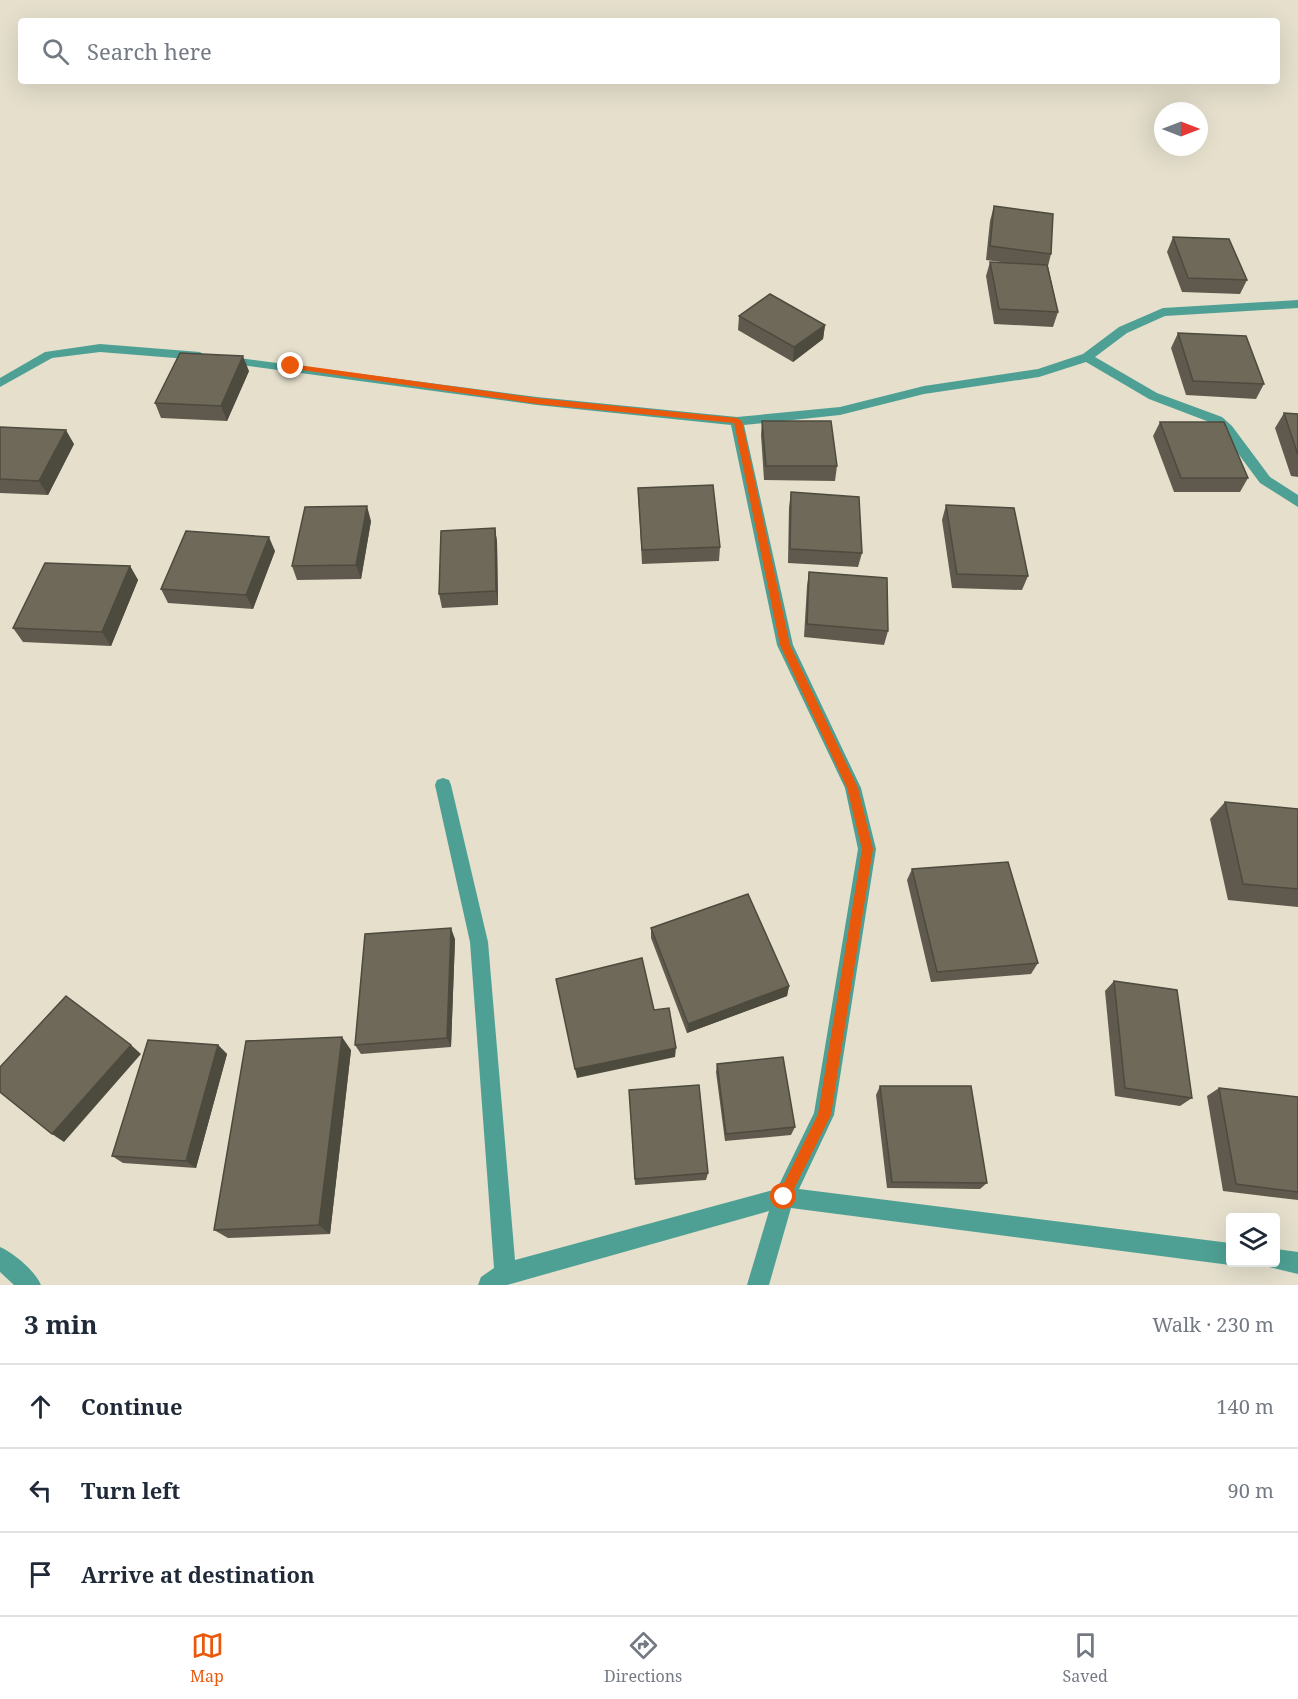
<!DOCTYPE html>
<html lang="en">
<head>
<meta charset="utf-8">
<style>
	:root { --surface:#fff; --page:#f6f6f7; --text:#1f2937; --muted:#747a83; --line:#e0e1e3; --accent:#ea580c }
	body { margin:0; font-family:"Noto Serif",serif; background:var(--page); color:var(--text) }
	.controls { position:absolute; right:18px; bottom:18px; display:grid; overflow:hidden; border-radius:6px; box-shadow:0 6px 24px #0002 }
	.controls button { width:54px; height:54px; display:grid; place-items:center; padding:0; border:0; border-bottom:2px solid var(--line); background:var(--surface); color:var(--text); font:30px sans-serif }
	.compass { position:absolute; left:1154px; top:102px; width:54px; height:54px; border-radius:50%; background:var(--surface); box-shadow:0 6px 24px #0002; rotate:90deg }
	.stop { position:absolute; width:18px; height:18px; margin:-14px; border:4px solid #ea580c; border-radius:50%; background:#fff }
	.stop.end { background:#ea580c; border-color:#fff; box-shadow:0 2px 6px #0008 }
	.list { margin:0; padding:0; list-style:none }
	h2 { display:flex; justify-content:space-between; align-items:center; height:78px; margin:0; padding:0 24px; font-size:26px }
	h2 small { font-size:20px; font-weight:400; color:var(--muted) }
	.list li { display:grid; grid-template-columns:39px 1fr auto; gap:18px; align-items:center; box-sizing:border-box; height:84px; padding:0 24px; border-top:2px solid var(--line) }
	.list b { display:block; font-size:22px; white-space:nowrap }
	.list em { font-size:20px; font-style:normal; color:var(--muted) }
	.icon { flex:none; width:33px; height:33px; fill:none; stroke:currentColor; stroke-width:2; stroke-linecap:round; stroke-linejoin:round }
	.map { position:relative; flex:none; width:1298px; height:1285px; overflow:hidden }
	.search { position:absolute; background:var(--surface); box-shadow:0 6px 24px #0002; left:18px; right:18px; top:18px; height:66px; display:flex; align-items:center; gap:15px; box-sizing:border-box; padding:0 21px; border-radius:6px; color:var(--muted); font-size:22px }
	.sheet { height:330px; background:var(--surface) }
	nav { display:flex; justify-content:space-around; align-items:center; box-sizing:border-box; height:84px; border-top:2px solid var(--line); background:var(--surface); font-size:16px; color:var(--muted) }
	nav a { display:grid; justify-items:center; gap:3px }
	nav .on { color:var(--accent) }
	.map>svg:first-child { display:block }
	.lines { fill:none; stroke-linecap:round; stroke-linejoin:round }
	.minor { fill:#4fa094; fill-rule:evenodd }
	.wall { fill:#5f5a4d }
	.shaded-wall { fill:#4d4a3e }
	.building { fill:#6e6959; stroke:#4d4a3e; stroke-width:1.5 }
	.route { fill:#ea580c }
</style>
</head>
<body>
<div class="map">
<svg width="1298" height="1285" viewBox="0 0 1298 1285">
	<rect width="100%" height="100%" fill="#e5dfcc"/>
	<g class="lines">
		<path class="minor" d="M1298 300V308L1165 316 1127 333 1095 357 1157 393 1222 417 1232 426 1270 477 1298 495V507L1260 483 1222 432 1212 423 1149 399 1086 362 1039 377 924 394 840 415 744 425 793 645 861 788 876 849 834 1115 799 1189 1230 1243V1262H1235L1230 1265 791 1208 769 1285H747L769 1211 507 1285H478L481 1277 494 1268 470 942 435 785 437 780 443 778 449 780 451 785 488 942 515 1260 777 1189 814 1113 858 849 845 788 777 645 731 425 537 405 227 363 223 362V356L537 397 737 417 840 407 924 386 1038 369 1083 354 1119 327 1163 308Z
			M100 344 200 352 206 356 200 360 100 352 52 358 0 387V378L45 352Z
			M0 1247C14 1253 35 1271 41 1285H14L0 1272Z
			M1276 1249 1298 1252V1274L1269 1267 1266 1262H1276Z"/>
	</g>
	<path class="wall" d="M994 206 1051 254 1048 266 1058 312 1053 327 994 324 986 276 990 262H1001L986 260 990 221Z
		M1173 237 1247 280 1240 294 1182 292 1167 252Z
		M739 316 825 325 823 339 793 362 738 330Z
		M1178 333 1264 384 1256 399 1186 395 1171 348Z
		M249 371 227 421 161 418 155 403Z
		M1284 413 1298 414V477L1291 476 1275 428Z
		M762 421 837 466 835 481 764 480 761 435Z
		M1160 422 1248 478 1240 492H1174L1153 436Z
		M0 427 74 444 48 495 0 493Z
		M638 488 720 547 719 561 642 564Z
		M791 492 862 553 858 567 788 563 789 507Z
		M946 505 1028 576 1022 590 952 588 942 520Z
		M371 521 361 579 297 580 292 566Z
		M495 528 497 542 498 605 442 608 439 594Z
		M275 551 253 609 168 603 161 589Z
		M130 566 138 580 111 646 23 642 13 628Z
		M809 572 888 631 884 645 804 637 807 586Z
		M1225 802 1298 809V907L1228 900 1210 819Z
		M912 869 1038 963 1031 974 931 982 907 880Z
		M651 928 789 986 787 996 687 1033 651 938Z
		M455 939 451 1047 361 1054 355 1045Z
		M1114 981 1192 1098 1180 1106 1115 1096 1105 991Z
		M218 1045 227 1054 196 1168 123 1163 112 1156Z
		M351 1050 330 1234 228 1238 214 1230Z
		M717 1064 795 1127 791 1135 725 1141 716 1072Z
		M880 1086 987 1183 980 1189 887 1188 876 1095Z
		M1219 1088 1298 1097V1200L1223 1191 1207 1096Z
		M629 1090 708 1173 706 1180 635 1185Z"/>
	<path class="shaded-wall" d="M825 325 823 339 793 362 794 347Z
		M243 356 249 371 227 421 221 406Z
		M66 430 74 444 48 495 39 481Z
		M367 506 371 521 361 579 356 565Z
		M495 528 497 542 498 605 496 591Z
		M269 537 275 551 253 609 246 595Z
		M130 566 138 580 111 646 102 632Z
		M451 928 455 939 451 1047 447 1038Z
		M789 986 787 996 687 1033 688 1024Z
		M342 1037 351 1050 330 1234 319 1225Z
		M131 1045 141 1054 64 1142 52 1134Z
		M218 1045 227 1054 196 1168 186 1161Z
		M676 1048 675 1057 577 1078 575 1069Z"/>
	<path class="building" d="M994 206 1053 214 1051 254 990 246Z
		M1173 237 1229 239 1247 280 1188 278Z
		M990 262 1047 265 1058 312 999 309Z
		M770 294 825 325 794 347 739 316Z
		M1178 333 1246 336 1264 384 1193 381Z
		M180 353 243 356 221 406 155 403Z
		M1284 413 1298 414V455Z
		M762 421H831L837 466H766Z
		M1160 422H1224L1248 478H1181Z
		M0 427 66 430 39 481 0 479Z
		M713 485 720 547 642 550 638 488Z
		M791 492 859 497 862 553 790 549Z
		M946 505 1014 508 1028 576 957 574Z
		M367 506 356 565 292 566 305 507Z
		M495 528 496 591 439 594 441 531Z
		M186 531 269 537 246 595 161 589Z
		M45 563 130 566 102 632 13 628Z
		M809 572 887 578 888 631 807 624Z
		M1225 802 1298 809V889L1243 884Z
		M1008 862 1038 963 937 972 912 869Z
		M748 894 789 986 688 1024 651 928Z
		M451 928 447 1038 355 1045 365 934Z
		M642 958 654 1010 669 1008 676 1048 575 1069 556 979Z
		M1114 981 1177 990 1192 1098 1125 1088Z
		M66 996 131 1045 52 1134 0 1092V1067Z
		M342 1037 319 1225 214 1230 246 1041Z
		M148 1040 218 1045 186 1161 112 1156Z
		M783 1057 795 1127 726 1134 717 1064Z
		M699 1085 708 1173 635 1179 629 1090Z
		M880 1086H971L987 1183 892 1182Z
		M1219 1088 1298 1097V1192L1236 1184Z"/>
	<path class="route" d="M291 364 537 398 737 418 742 421 790 645 858 788 873 849 831 1115 788 1201 784 1203 779 1201 777 1197 818 1114 862 849 847 788 780 645 734 423 537 404 288 368 287 366Z"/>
</svg>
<div class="controls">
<button><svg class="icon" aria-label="layers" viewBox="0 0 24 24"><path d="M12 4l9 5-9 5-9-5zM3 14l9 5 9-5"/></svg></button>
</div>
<svg class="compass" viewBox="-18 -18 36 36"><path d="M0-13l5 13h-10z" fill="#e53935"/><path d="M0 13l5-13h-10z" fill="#747a83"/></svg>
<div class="stop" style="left:784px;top:1197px"></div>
<div class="stop end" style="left:291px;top:366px"></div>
<div class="search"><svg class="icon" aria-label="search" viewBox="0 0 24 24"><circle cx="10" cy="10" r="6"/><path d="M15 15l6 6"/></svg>Search here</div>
</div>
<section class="sheet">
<h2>3 min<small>Walk · 230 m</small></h2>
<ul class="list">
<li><svg class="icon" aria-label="ahead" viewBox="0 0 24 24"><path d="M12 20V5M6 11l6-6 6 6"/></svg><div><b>Continue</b></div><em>140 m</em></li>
<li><svg class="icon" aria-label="left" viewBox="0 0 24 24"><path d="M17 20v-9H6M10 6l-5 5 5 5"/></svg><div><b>Turn left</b></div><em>90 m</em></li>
<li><svg class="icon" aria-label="arrive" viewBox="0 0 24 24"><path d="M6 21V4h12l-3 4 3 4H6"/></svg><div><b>Arrive at destination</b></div></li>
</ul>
</section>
<nav>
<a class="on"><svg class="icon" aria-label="map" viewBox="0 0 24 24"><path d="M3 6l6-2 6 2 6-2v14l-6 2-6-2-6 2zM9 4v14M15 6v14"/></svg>Map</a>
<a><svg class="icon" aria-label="directions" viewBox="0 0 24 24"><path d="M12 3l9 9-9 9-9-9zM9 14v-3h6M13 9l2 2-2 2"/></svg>Directions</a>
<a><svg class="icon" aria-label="saved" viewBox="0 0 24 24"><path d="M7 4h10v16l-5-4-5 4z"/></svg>Saved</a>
</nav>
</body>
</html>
